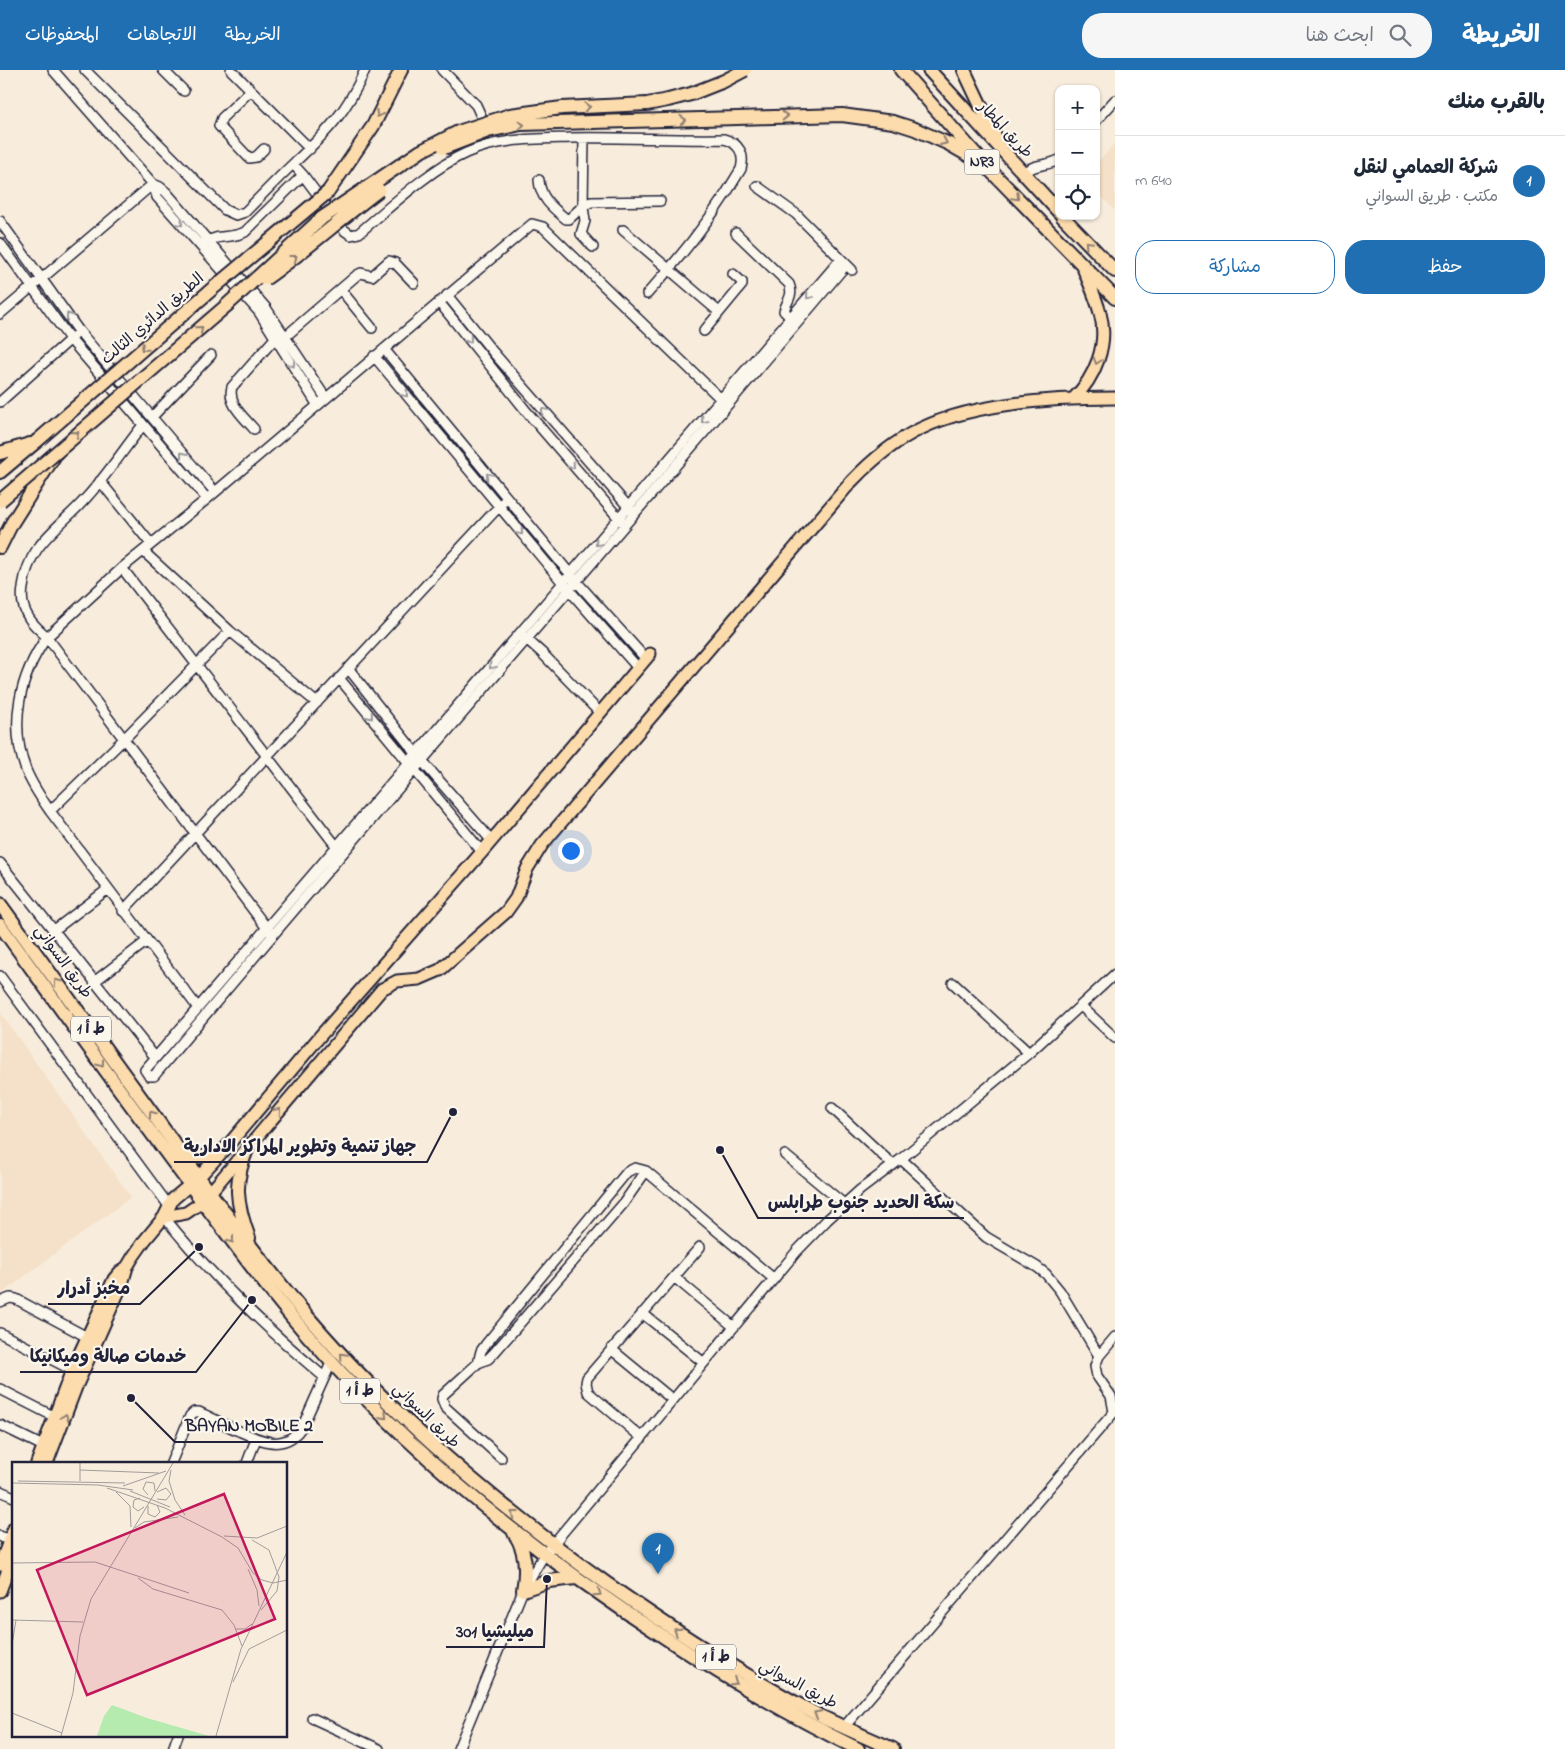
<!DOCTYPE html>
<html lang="ar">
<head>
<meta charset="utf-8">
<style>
	:root { --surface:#fff; --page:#f6f6f7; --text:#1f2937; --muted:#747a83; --line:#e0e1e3; --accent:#1f6fb2 }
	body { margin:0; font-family:"Indie Flower","Playpen Sans Arabic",sans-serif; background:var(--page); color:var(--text); direction:rtl }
	.controls { position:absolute; right:15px; top:15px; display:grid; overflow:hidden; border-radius:10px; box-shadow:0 1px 4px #0004 }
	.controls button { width:45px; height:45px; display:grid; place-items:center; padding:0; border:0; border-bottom:1px solid var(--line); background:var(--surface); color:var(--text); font:25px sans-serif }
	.you { position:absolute; left:570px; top:780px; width:18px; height:18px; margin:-12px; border:4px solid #fff; border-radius:50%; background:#1a73e8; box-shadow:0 0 0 8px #1a73e833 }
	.badge { display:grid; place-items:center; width:32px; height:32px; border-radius:50%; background:var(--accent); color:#fff; font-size:16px; font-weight:700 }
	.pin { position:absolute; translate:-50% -41px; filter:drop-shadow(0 1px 2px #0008) }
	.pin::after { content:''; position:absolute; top:26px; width:18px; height:15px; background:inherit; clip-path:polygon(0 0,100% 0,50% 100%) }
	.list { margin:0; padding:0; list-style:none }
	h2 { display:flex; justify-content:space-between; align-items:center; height:65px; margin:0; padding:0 20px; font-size:21px }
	h2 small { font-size:16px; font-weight:400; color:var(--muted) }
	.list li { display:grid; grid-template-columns:32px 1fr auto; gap:15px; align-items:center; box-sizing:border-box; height:90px; padding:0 20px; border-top:1px solid var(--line) }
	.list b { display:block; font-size:19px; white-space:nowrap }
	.list p { margin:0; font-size:16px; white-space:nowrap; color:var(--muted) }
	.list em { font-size:16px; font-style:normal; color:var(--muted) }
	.actions { display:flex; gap:10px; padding:15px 20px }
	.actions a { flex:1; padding:11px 0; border:1px solid var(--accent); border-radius:20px; text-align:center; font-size:18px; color:var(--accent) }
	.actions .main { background:var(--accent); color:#fff }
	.icon { flex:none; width:28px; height:28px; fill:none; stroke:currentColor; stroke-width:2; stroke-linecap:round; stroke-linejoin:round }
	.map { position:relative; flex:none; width:1115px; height:1679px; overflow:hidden; direction:ltr }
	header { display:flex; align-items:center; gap:30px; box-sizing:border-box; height:70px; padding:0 25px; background:var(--accent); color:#fff }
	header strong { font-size:24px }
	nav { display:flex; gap:28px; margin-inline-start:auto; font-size:18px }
	.search { width:350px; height:45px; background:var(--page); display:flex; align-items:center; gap:12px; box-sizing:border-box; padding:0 18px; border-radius:20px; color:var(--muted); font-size:19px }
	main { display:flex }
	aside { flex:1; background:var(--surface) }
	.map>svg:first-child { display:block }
	.built { fill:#f5e1c9 }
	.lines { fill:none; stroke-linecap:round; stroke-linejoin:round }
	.minor-casing { stroke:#22223b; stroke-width:12 }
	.major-casing { stroke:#22223b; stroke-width:15 }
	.highway-casing { stroke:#22223b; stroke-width:16 }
	.minor { stroke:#fbf7ec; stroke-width:9 }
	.major { stroke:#fcdcac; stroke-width:11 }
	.highway { stroke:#fcdcac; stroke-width:12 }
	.highway-bridge-casing { stroke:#22223b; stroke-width:16; stroke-linecap:butt }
	.highway-bridge { stroke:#fcdcac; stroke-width:12 }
	.oneway { stroke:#8f7f74 }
	.oneway2 { stroke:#99979c }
	.labels { text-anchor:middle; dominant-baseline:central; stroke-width:4.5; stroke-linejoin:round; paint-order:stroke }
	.shield { fill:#fbf7ec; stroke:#636270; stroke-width:1 }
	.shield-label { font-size:15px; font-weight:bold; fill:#22223b }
	.street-label { font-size:16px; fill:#22223b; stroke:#fbf7ec }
	.inset-road { fill:none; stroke:#a29c9c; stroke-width:1 }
	.view { fill:#c2185b; fill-opacity:0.15; stroke:#c2185b; stroke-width:2.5 }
	.inset-edge { fill:none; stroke:#22223b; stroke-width:2.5 }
	.leader { fill:none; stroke:#22223b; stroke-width:2 }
	.callout-dot { fill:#22223b; stroke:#fbf7ec; stroke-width:2 }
	.callout-label { font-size:18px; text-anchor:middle; font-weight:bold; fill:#22223b; stroke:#fbf7ec; stroke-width:4.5; stroke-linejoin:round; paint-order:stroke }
</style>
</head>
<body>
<header>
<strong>الخريطة</strong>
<div class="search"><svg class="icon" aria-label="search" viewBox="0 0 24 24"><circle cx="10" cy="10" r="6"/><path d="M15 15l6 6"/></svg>ابحث هنا</div>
<nav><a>الخريطة</a><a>الاتجاهات</a><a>المحفوظات</a></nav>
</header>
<main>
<aside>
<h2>بالقرب منك<small></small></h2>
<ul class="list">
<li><span class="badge">1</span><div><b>شركة العمامي لنقل</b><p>مكتب · طريق السواني</p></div><em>640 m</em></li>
</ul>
<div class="actions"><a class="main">حفظ</a><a>مشاركة</a></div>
</aside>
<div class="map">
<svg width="1115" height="1679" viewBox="0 0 1115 1679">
	<rect width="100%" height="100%" fill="#f8eddc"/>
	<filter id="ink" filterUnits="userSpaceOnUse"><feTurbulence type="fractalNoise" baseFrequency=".02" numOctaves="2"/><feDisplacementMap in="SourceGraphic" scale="10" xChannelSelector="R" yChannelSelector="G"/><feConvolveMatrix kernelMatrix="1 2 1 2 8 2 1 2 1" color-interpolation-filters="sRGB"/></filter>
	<g filter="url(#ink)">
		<path class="built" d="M1115 72V141L1096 121V95Z
			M0 942 131 1127 0 1225Z"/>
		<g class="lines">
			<defs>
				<path id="minor" d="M53 0 153 114 160 117 166 122 266 238 325 327
					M85 0 225 140 236 145 245 142C261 126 277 109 294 93 326 63 347 42 365 0
					M163 0 184 21
					M231 0 310 79
					M442 0 476 35 486 57
					M251 20 222 48 219 56 249 88 256 87 264 79
					M1096 51 1115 30
					M584 68 583 136 585 151 581 164 593 177
					M293 94 303 105 344 160 351 165 359 163C390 137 430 99 466 83 500 68 535 69 571 68 622 67 673 70 724 69 739 73 745 84 741 99 715 144 682 186 647 224
					M1023 103C1033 94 1047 96 1059 90
					M539 110C540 128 553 138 566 149H569L583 136 591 132 660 131
					M153 114 157 127 259 242 317 334
					M757 116 796 144 852 200
					M0 151 79 261 215 422
					M623 160 719 242
					M736 163 789 214C794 226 787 230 784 241L795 252
					M0 173 70 269 207 429
					M204 173C216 164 232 169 245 162L303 105
					M841 189 198 938 145 1000 149 1006H154C382 733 618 467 846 195
					M341 220 372 258
					M447 225 493 282 632 441
					M439 232 527 342 623 453
					M0 244 153 114
					M704 261 742 215V212L733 204
					M286 266 357 205 361 203 372 206 389 191 395 193 414 213
					M384 279 576 511 646 589
					M374 286 563 513 638 598
					M0 332 74 266
					M152 347 211 285
					M143 355C124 379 107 405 87 427 59 459 28 473 23 518 21 529 23 539 29 548 33 555 41 561 47 567L269 861
					M254 359C244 347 227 334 232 317L276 267
					M100 411 151 474
					M143 481 230 561 317 633
					M122 498 340 781
					M522 565 542 583 600 643
					M348 598 422 691 492 771
					M339 608 482 782
					M50 741 124 669 230 561
					M0 793 155 987
					M123 841 507 428
					M53 861 108 819
					M0 906 169 1136
					M94 912 147 871
					M953 913 1029 983
					M1081 936 1115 968
					M198 938 50 741C41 728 32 715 26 700 9 655 19 606 47 567L122 498 207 429 532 154 543 157 725 333
					M832 1038 893 1095
					M785 1085 844 1134
					M901 1089 986 1167 1037 1197 1046 1204 1060 1221 1099 1286
					M164 1147C213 1208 265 1257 324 1307
					M674 1207 734 1257
					M0 1232 10 1228 16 1229 87 1267
					M642 1243 704 1293
					M0 1263 72 1300
					M611 1279 673 1330
					M478 1293 481 1281 486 1274 627 1102 635 1098 646 1101 774 1209
					M0 1319 53 1346
					M1114 1342 1111 1326 1097 1306 1095 1296 1099 1286 1115 1267
					M0 1355 43 1376
					M642 1368 588 1322 586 1313 587 1308 700 1177
					M501 1388 445 1337 442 1329 443 1325 478 1293 488 1289 494 1283 623 1134 646 1101
					M171 1393 190 1346 194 1342H199C212 1348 225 1355 239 1361 264 1372 287 1383 304 1353L331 1293
					M247 1393 256 1369
					M0 1421 14 1427
					M0 1466 9 1471
					M312 1648 379 1679
					M844 1657 1115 1341
					M173 1679 178 1665
					M458 1679 523 1520 544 1485 797 1181 827 1150 860 1120 901 1089 1029 983 1115 904"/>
				<path id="major" d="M1073 329C1095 308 1109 274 1100 243 1096 227 1088 211 1082 195
					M164 1147 186 1143 202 1132 382 919 397 911 419 909 440 900 506 842 516 828 527 799 542 775 851 412C872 390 893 372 920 359 973 333 1056 328 1115 328
					M37 1393 72 1300 114 1209 120 1202 127 1197
					M47 1393 76 1317 122 1214 127 1197 133 1187 145 1170 164 1147 173 1129 198 1108 224 1080 321 965 482 782 650 584
					M0 1495 14 1458
					M0 1521 14 1484"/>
				<path id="highway" d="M901 0 987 97 1115 228
					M929 0 1059 142
					M964 0 996 68
					M737 48 842 45 893 52 915 59 949 74 975 89
					M328 122 373 56 401 0
					M1062 146 1115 201
					M0 383 30 374
					M0 402 37 371
					M0 477 12 453 55 385
					M0 834C52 905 103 976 155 1047 204 1115 253 1182 307 1246 395 1349 496 1434 606 1513 676 1562 748 1609 824 1648 847 1659 870 1669 893 1679
					M0 855C71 953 142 1052 215 1148 248 1192 280 1235 317 1276 417 1390 537 1485 664 1567 726 1608 791 1646 858 1679
					M248 1077C233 1112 236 1133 249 1168
					M181 1084C197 1091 208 1086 224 1080
					M514 1463C526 1480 527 1500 523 1520
					M523 1520 549 1511 576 1508"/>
			</defs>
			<use href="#minor" class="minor-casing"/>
			<use href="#major" class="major-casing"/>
			<use href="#highway" class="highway-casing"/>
			<use href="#minor" class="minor"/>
			<use href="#major" class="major"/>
			<use href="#highway" class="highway"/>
			<defs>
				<path id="highway-bridge" d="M444 78 488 61 521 54 737 48
					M265 209C304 182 340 149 379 120
					M37 371 211 220 328 122
					M0 431 226 236 322 148 421 81 458 62 510 45 562 38 647 34 668 30 691 24 724 11 745 0"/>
			</defs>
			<use href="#highway-bridge" class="highway-bridge-casing"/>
			<use href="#highway-bridge" class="highway-bridge"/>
		</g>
		<defs><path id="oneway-chevron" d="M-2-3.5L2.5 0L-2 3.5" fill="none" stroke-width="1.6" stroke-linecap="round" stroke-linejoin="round" transform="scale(1.25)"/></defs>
		<g class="oneway">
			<use href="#oneway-chevron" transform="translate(587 37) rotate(-3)"/>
			<use href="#oneway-chevron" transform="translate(379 44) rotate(118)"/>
			<use href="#oneway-chevron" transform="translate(785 46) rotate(-2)"/>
			<use href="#oneway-chevron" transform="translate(683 50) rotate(-2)"/>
			<use href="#oneway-chevron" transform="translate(521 55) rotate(-6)"/>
			<use href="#oneway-chevron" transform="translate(944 72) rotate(24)"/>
			<use href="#oneway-chevron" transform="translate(1016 127) rotate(46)"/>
			<use href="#oneway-chevron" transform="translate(1088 174) rotate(-133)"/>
			<use href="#oneway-chevron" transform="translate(294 188) rotate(-38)"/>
			<use href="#oneway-chevron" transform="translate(200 259) rotate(-41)"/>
			<use href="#oneway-chevron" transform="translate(144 278) rotate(139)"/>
			<use href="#oneway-chevron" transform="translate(1097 291) rotate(108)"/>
			<use href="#oneway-chevron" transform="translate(76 364) rotate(-41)"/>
			<use href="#oneway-chevron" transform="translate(57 912) rotate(-126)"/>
			<use href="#oneway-chevron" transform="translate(101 994) rotate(54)"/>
			<use href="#oneway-chevron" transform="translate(278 1041) rotate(-50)"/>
			<use href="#oneway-chevron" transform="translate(152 1044) rotate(-126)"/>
			<use href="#oneway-chevron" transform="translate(231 1170) rotate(54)"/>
			<use href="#oneway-chevron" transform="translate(343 1286) rotate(-133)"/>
			<use href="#oneway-chevron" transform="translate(384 1346) rotate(45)"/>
			<use href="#oneway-chevron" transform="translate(65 1347) rotate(-69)"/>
			<use href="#oneway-chevron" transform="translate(514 1444) rotate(-142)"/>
			<use href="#oneway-chevron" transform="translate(598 1523) rotate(34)"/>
			<use href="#oneway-chevron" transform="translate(677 1561) rotate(-147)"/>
			<use href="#oneway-chevron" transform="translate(734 1612) rotate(31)"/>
			<use href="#oneway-chevron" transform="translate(817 1644) rotate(-152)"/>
		</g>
		<g class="oneway2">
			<use href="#oneway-chevron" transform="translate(180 153) rotate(48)"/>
			<use href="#oneway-chevron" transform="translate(809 226) rotate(130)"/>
			<use href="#oneway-chevron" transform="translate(69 246) rotate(-126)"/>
			<use href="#oneway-chevron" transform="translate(469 270) rotate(52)"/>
			<use href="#oneway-chevron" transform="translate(292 294) rotate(58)"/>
			<use href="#oneway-chevron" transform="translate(405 324) rotate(50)"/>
			<use href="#oneway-chevron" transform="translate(544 341) rotate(-131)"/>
			<use href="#oneway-chevron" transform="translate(704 350) rotate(130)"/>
			<use href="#oneway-chevron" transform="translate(183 385) rotate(-130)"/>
			<use href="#oneway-chevron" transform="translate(572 396) rotate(49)"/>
			<use href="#oneway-chevron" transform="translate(489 406) rotate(-130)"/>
			<use href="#oneway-chevron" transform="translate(520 462) rotate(50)"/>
			<use href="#oneway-chevron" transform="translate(598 473) rotate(131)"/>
			<use href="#oneway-chevron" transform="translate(492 596) rotate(130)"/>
			<use href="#oneway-chevron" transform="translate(370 646) rotate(51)"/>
		</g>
	</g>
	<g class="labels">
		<g class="shield">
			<rect x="964.5" y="79.5" width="35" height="25" rx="4"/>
			<rect x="71" y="946.5" width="40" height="25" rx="4"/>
			<rect x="340" y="1308.5" width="40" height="25" rx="4"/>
			<rect x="696" y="1574.5" width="40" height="25" rx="4"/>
		</g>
		<g class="shield-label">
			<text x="982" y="92">NR3</text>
			<text x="91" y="959">ط أ 1</text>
			<text x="360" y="1321">ط أ 1</text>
			<text x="716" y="1587">ط أ 1</text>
		</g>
		<g class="street-label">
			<text transform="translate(1005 60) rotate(47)">طريق المطار</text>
			<text transform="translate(153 249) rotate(-41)">الطريق الدائري الثالث</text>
			<text transform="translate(63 892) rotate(54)">طريق السواني</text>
			<text transform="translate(426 1346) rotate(44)">طريق السواني</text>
			<text transform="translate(798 1615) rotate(28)">طريق السواني</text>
		</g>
	</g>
	<g transform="translate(12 1392)">
		<rect width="275" height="275" fill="#f8eddc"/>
		<path d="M100 243 135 256 197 274H85L92 254Z" fill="#b5ebae"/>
		<path class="inset-road" d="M68 8 147 11M159 8 157 19 163 38 173 53M6 19 113 21M68 19V1M0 21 86 23 121 28M111 24 154 9M95 26 153 46 210 75 226 86 241 111 250 118 261 121 275 118M118 29 158 45M104 30 118 44 119 65M136 33 131 27 134 20 142 21 143 29M128 36 122 38 121 45 126 49 132 45M145 37 154 38 159 32 154 26 145 30M136 44V52L143 55 148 50 145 43M123 66 132 60 166 55M212 74 245 76 275 64M240 78 257 88 267 115 265 129 249 148M0 101 83 100 177 131M236 107 245 128 247 144M126 116 141 127 210 148 222 163 230 184M0 158 71 160M224 167H233L240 162M0 183 4 158M221 220 237 187 275 168M0 251 50 271M49 274 61 231 68 174 79 137 161 1M204 274 229 187 275 90"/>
		<path class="view" d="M212 32 263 157 75 233 25 108Z"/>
		<rect width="275" height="275" class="inset-edge"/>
	</g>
	<path class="leader" d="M453 1042L427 1092H174M720 1080L758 1148H964M199 1177L140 1234H48M252 1230L196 1302H20M131 1328L175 1372H323M547 1509L544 1577H446"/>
	<g class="callout-dot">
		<circle cx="453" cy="1042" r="5"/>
		<circle cx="720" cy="1080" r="5"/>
		<circle cx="199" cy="1177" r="5"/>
		<circle cx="252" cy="1230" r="5"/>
		<circle cx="131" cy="1328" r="5"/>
		<circle cx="547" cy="1509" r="5"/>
	</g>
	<g class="callout-label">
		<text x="300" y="1082">جهاز تنمية وتطوير المراكز الادارية</text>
		<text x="861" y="1138">سكة الحديد جنوب طرابلس</text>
		<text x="94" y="1224">مخبز أدرار</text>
		<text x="108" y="1292">خدمات صالة وميكانيكا</text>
		<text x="249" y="1361">BAYAN MOBILE 2</text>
		<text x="495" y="1567">ميليشيا 301</text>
	</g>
</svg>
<div class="controls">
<button>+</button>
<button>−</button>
<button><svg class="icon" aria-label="locate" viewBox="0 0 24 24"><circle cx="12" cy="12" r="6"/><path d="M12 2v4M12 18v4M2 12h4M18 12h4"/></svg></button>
</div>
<div class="you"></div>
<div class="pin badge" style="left:658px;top:1504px">1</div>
</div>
</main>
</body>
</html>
